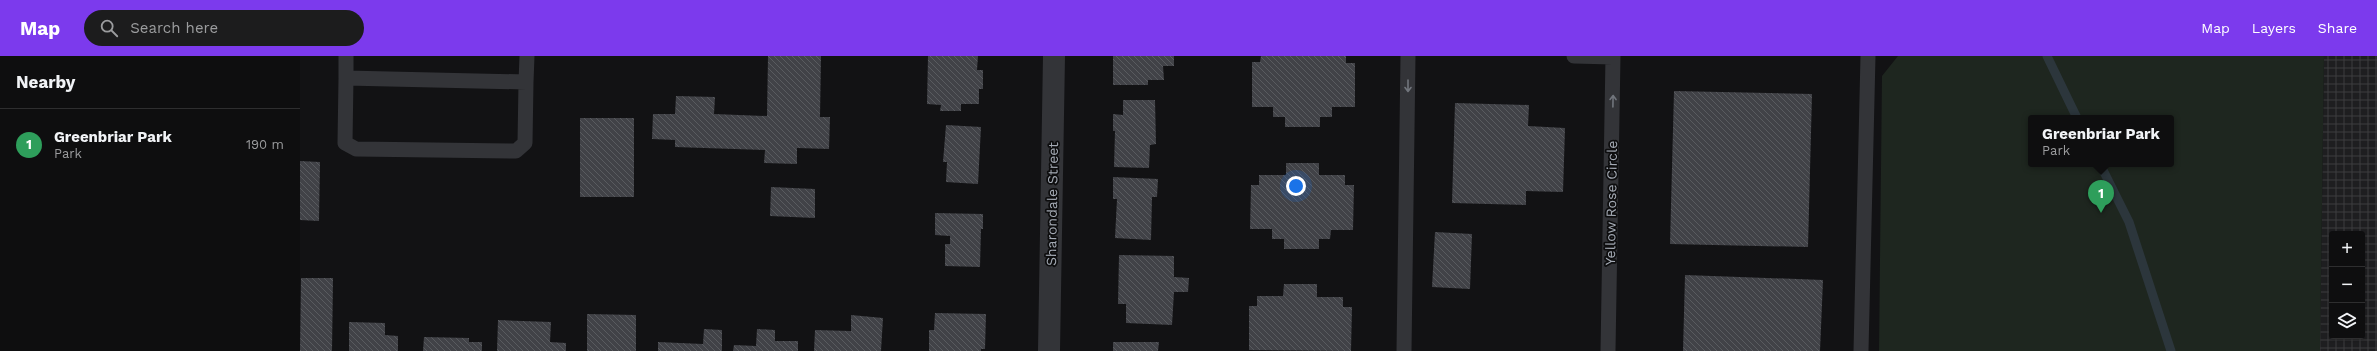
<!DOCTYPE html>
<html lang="en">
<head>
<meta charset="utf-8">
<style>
	:root { --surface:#0e0e0f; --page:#1c1c1d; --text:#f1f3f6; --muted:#9b9c9e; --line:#2e2e2f; --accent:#7c3aed }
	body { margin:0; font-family:"Work Sans",sans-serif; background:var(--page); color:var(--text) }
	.controls { position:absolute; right:12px; bottom:12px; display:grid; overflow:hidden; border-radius:4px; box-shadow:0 1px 3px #0004 }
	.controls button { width:36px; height:36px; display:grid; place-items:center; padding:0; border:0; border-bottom:1px solid var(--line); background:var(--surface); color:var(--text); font:20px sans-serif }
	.you { position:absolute; left:996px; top:130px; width:14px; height:14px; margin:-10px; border:3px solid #fff; border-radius:50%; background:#1a73e8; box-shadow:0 0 0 6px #1a73e833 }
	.badge { display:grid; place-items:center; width:26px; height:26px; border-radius:50%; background:var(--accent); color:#fff; font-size:13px; font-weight:700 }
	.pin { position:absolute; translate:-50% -33px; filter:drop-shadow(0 1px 2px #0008) }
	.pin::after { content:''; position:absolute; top:21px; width:14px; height:12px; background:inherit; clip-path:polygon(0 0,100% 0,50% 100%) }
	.popup { position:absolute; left:1728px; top:59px; width:146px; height:52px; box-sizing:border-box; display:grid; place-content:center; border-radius:4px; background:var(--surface); filter:drop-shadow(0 1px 3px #0005); font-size:13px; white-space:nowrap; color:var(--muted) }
	.popup b { font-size:15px; color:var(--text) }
	.popup::after { content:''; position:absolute; left:50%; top:100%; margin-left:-8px; border:8px solid transparent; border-top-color:var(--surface) }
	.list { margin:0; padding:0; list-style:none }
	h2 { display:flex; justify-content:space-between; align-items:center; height:52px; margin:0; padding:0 16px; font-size:17px }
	h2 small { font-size:13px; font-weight:400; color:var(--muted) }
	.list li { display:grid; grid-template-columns:26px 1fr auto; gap:12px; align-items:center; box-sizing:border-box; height:72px; padding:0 16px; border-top:1px solid var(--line) }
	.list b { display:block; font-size:15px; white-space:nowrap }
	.list p { margin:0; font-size:13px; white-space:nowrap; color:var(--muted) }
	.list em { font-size:13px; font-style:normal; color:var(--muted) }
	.icon { flex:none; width:22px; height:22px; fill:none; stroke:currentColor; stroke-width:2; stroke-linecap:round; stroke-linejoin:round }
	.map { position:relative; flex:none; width:2077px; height:295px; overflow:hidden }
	header { display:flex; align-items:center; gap:24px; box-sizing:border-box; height:56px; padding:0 20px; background:var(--accent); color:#fff }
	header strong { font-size:19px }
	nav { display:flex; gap:22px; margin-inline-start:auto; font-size:14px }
	.search { width:280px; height:36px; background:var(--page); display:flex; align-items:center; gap:10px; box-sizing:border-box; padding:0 14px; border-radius:22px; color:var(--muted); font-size:15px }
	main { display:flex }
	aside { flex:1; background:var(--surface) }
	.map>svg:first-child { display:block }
	.industrial { fill:url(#industrial-grid); fill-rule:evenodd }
	.park { fill:#1e261f; fill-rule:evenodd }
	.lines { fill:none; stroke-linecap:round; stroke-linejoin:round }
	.stream { stroke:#2c363c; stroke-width:9 }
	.building { fill:url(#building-back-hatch) }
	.lane { stroke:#333438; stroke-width:15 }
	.street { stroke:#333438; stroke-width:22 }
	.oneway { stroke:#71757c }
	.labels { text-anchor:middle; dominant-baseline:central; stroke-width:3.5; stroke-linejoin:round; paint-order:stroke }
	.street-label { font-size:14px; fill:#a4aab4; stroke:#0d0d0e }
</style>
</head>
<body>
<header>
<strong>Map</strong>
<div class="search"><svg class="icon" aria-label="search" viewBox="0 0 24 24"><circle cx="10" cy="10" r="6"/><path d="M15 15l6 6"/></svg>Search here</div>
<nav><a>Map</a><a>Layers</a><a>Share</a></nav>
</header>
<main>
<aside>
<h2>Nearby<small></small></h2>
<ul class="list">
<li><span class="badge" style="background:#2e9e5b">1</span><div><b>Greenbriar Park</b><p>Park</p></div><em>190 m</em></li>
</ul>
</aside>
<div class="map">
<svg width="2077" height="295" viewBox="0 0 2077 295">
	<defs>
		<pattern id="industrial-grid" width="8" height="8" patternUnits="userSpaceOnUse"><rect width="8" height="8" fill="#1e1e20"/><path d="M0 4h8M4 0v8" fill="none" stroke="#3c3c3e"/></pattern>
		<pattern id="building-back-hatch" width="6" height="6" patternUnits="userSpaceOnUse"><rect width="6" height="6" fill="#414247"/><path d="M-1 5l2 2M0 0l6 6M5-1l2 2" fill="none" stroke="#595b5f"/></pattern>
	</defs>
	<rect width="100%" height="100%" fill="#121214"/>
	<path class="industrial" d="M2024 0H2077V295H2020ZM2032 178H2062V280H2032Z"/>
	<path class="park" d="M1598 0H2024L2020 295H1579L1582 20ZM1731 62H1871V108H1731Z"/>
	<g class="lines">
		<path class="stream" d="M1747 0 1777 62
			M1800 108 1829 166 1871 295"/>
	</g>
	<path class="building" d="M468 0H521L520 61H530L529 93 497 92V108L464 107 465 94 375 91V84L352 83 353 58H375L376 40 415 41 414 58 467 60Z
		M628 0H678L677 14H683V33H679V48H661V55H640L641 49 627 48Z
		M813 0H874V10H863L864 24H848V29H813Z
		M961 0H1046V7H1055V51H1032V61H1020V71H985V61H973V51H952V6H960Z
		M1374 35 1512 38 1508 191 1370 188Z
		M823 44H855L856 88 850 89 849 112 814 111 815 75H813V58L823 59Z
		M1155 47 1229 49 1228 70 1265 72 1263 136 1226 135V149L1152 147Z
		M280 62H334V141H280Z
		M646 69 681 71 678 128 646 126 647 106H643Z
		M0 105 20 106 19 165 0 164Z
		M986 107H1019V119H1045V129H1054L1053 174H1031L1030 183H1019V193H984V183H972V173H950L951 129H959V119H986Z
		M813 121 858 123 857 141H852L851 184 815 182 817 143H813Z
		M471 131 515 133V162L470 160Z
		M635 157 683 158V173H681L680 211 645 210V188H650V180L635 179Z
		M1135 176 1172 178 1170 233 1132 231Z
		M819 199 874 200V221L889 222 888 236H874L872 269 826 267V248H818Z
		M1385 219 1523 224 1520 295H1383Z
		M1 222H33L32 295H0Z
		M984 228H1017V241H1043V251H1052L1051 295 949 294V250H957V240H983Z
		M635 257 686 258 685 293H681V295H629V274H634Z
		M287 258 336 259V295H287Z
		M551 259 583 262 581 295H514L515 274 551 275Z
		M198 264 251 266 250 286 266 287V295H197Z
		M49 266 85 267V279L98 280V295H49Z
		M404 273 422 274V295H358V286L403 288Z
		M457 273 475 274V285H498V295H433L434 289 456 290Z
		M124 281 169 282V286H182V295H123Z
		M813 286H859L858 295H813Z"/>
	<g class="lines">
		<path class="lane" d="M46 0V22L226 26 227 0
			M1274 0 1313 1
			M46 22 45 87 56 93 216 95 225 87 226 26
			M1104 295 1108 0
			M1308 295 1313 0
			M1561 295 1568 0"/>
		<path class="street" d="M749 295 754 0"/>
	</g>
	<defs><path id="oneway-shaft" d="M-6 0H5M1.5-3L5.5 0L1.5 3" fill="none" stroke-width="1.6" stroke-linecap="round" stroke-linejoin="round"/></defs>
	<g class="oneway">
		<use href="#oneway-shaft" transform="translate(1108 30) rotate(90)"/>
		<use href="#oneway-shaft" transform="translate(1313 45) rotate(-89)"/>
	</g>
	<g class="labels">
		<g class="street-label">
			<text transform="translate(1311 147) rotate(-89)">Yellow Rose Circle</text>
			<text transform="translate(752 148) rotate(-89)">Sharondale Street</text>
		</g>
	</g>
</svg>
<div class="controls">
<button>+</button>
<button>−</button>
<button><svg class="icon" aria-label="layers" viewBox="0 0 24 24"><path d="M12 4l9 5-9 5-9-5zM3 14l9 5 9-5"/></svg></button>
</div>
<div class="you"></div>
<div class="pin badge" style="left:1801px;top:157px;background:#2e9e5b">1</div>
<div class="popup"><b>Greenbriar Park</b>Park</div>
</div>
</main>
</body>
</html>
